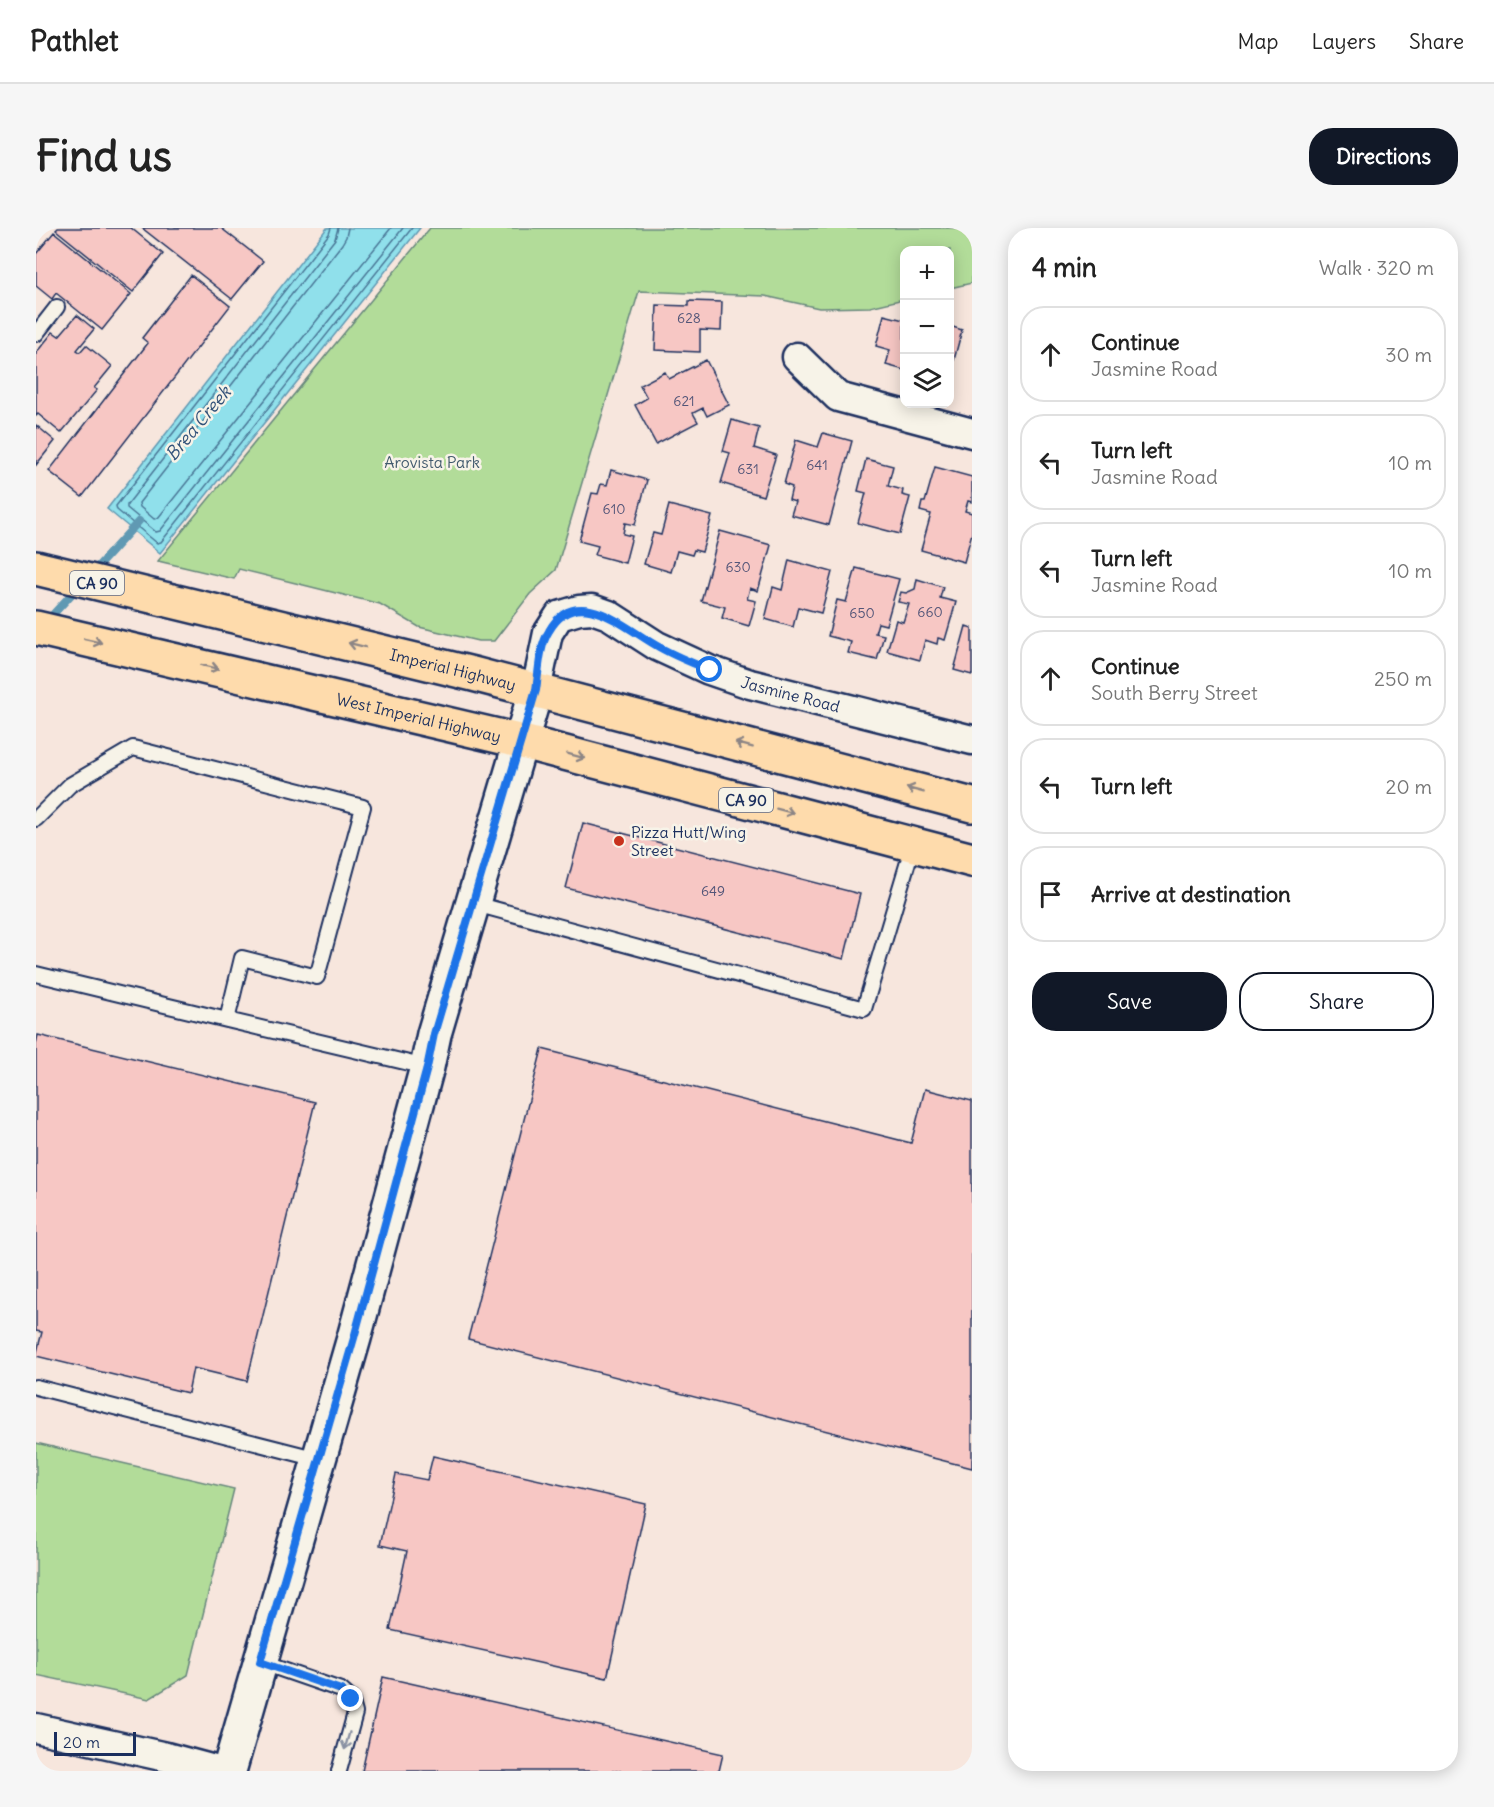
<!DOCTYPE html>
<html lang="en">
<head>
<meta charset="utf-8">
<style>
	:root { --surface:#fff; --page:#f6f6f6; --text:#222; --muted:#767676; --line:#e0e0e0; --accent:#111827 }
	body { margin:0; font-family:Delius,sans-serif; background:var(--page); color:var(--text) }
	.controls { position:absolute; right:18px; top:18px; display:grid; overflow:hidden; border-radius:12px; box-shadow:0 3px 15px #0003 }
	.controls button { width:54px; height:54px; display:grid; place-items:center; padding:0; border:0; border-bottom:2px solid var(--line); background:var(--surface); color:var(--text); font:30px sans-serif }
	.scale { position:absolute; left:18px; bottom:15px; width:82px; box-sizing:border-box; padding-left:6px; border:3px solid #1b2f5e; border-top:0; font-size:16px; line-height:21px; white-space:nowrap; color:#1b2f5e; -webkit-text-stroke:4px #f7f3e8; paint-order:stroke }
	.stop { position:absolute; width:18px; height:18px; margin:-14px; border:4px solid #1a73e8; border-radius:50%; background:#fff }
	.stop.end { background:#1a73e8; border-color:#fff; box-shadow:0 2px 6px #0008 }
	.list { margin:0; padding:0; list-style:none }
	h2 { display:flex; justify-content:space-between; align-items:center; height:78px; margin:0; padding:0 24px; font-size:26px }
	h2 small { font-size:20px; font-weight:400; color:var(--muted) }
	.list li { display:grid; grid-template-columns:39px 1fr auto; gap:18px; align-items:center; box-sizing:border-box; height:96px; margin:0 12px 12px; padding:0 12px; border:2px solid var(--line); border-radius:24px }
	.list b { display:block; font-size:22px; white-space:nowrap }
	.list p { margin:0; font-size:20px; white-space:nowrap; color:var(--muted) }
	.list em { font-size:20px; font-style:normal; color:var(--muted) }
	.actions { display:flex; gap:12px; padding:18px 24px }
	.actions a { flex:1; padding:14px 0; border:2px solid var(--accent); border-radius:24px; text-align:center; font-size:21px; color:var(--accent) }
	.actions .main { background:var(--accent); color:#fff }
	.icon { flex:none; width:33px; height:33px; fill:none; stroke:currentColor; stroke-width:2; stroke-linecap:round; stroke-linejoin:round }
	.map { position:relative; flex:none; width:936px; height:1543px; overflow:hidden; border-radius:24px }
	header { display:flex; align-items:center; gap:36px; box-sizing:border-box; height:84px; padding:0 30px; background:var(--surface); border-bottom:2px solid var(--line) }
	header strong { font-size:28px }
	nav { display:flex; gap:33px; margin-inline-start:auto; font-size:21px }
	.intro { display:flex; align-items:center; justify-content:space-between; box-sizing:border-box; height:144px; padding:0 36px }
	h1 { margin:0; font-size:42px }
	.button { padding:15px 27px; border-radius:24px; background:var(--accent); color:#fff; font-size:21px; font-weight:700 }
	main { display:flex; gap:36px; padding:0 36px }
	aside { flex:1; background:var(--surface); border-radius:24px; box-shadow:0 3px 15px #0003 }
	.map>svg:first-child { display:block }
	.green { fill:#b2dc99; stroke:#66867c; stroke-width:1.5 }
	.water { fill:#90e0eb; stroke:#6199b3; stroke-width:1.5 }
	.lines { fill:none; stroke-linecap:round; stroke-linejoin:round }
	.shore { stroke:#4a7696; stroke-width:1.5 }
	.stream { stroke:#6199b3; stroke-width:8 }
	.building { fill:#f7c7c4; stroke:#1b2f5e; stroke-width:1.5 }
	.service-casing { stroke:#1b2f5e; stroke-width:18 }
	.minor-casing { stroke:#1b2f5e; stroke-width:33 }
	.tertiary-casing { stroke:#1b2f5e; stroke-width:38 }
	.primary-casing { stroke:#1b2f5e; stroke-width:38 }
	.service { stroke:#f7f3e8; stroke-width:14 }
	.minor { stroke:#f7f3e8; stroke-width:28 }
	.tertiary { stroke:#f7f3e8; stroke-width:33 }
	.primary { stroke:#fedbac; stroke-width:33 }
	.oneway { stroke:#8c8585 }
	.oneway2 { stroke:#8991a3 }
	.route { stroke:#1a73e8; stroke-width:8 }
	.poi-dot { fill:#c8321e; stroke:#f7f3e8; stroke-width:2 }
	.labels { text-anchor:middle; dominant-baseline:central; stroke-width:5; stroke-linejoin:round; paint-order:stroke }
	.number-label { font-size:14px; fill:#525578 }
	.shield { fill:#f7f3e8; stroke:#5d6a87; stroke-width:1.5 }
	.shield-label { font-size:15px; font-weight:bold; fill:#1b2f5e }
	.park-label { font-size:16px; fill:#415a6d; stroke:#f7f3e8 }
	.street-label { font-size:16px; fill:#1b2f5e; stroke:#f7f3e8 }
	.poi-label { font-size:16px; fill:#1b2f5e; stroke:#f7f3e8; text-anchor:start }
	.water-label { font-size:18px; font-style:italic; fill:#32527a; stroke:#f7f3e8 }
</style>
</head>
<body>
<header>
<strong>Pathlet</strong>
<nav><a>Map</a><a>Layers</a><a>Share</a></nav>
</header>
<div class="intro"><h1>Find us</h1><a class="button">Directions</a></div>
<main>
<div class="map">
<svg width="936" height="1543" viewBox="0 0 936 1543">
	<rect width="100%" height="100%" fill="#f7e6dd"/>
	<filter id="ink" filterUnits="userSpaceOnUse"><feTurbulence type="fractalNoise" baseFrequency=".0167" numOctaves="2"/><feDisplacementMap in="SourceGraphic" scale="12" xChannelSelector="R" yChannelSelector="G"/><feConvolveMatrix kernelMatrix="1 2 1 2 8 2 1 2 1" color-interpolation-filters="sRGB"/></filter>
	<g filter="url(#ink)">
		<path class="green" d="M394 0H936V55L914 60V22H868V71L834 79 783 80 729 68 603 63 520 342 494 366 458 413H442L383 399 344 376 203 341 198 351 122 333Z
			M0 1215 198 1261 152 1447 113 1471 0 1447Z"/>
		<path class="water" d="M291 0H384L124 325 71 281Z"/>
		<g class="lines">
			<path class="shore" d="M295 0 293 6 80 278 81 282 121 315 125 314 376 0
				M302 0 299 11 91 277V280L120 304 124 303 367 0
				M312 0 310 9 306 16 103 275 104 279 118 291 122 290 355 0"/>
			<path class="stream" d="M55 346 103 293
				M10 394 44 357"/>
		</g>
		<path class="building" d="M22 0H95L127 26 97 64 20 2Z
			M106 0H185L227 33 196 71Z
			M18 4 95 66 66 102 20 65 16 71 0 58V26Z
			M155 47 194 78 46 269 13 243 112 115 106 110Z
			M653 73 686 74 685 103 664 102V124L619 122 621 77 653 78Z
			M41 87 58 101 41 122 44 124 50 117 76 138 58 160 61 162 25 205 2 186 0 188V125L17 104 23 108Z
			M848 87 868 92V142L850 137 854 122 840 118Z
			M914 98 926 102 918 132 914 131Z
			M670 132 693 177 671 188 667 180 657 185 662 194 620 216 599 177 611 170 604 157 629 144 633 151Z
			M696 192 723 200 718 220 740 227 727 268 685 255 694 225 687 223Z
			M0 197 19 213 0 237Z
			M787 205 816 213 793 297 755 287 759 274 753 272 756 259 748 256 760 212 782 219Z
			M830 231 857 238 852 258 867 262 866 267 874 269 864 306 822 295 830 265 822 263Z
			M899 239 936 249V274L932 273 929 283 936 285V305L928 334 885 322 895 286 884 283 886 274H889Z
			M575 242 611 252 599 297 589 295 587 306 596 308 589 335 559 327 562 318 543 313 556 265 562 266 565 256 571 257Z
			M633 277 676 288 666 324 658 322 656 327 641 323 635 344 608 336 617 305 625 307Z
			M684 303 735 317 722 363 714 360 711 371 720 373 713 398 686 390 689 379 665 373Z
			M753 332 796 344 785 385 762 379 757 399 729 391 737 359 746 362Z
			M820 340 863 351 850 397 842 395 839 405 848 407 841 432 812 425 815 414 792 408 801 372 810 374Z
			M881 351 907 359 904 370 920 374 909 412 902 410 901 416 889 412 884 432 851 423 860 392 867 394 873 376 862 374 865 364 870 365 879 361Z
			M930 398 936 400V447L918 442Z
			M547 595 824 666 808 731 530 660Z
			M2 807 279 874 211 1153 157 1140 152 1165 0 1128 6 1104 0 1103V816Z
			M506 821 875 915 889 861 936 873V1240L432 1111Z
			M397 1228 610 1276 571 1450 354 1402 371 1323 344 1317 360 1246 391 1252Z
			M347 1449 687 1526 683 1543H326Z"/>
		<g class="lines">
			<defs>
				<path id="service" d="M0 106 21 79
					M0 591 34 557 97 520 327 579 281 749 206 730 191 792 390 839
					M436 675 828 781 877 617
					M0 746 191 792
					M0 1159 282 1231
					M224 1434 305 1462 315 1471 319 1485 303 1543"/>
				<g id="minor">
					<path d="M761 129 802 169 936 205"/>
					<path id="s1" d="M500 462 512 405 523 388 543 382 556 381 573 387 621 418 673 442 714 456 936 512"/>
					<path d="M0 1500 130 1529 182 1543"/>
				</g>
				<path id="tertiary" d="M193 1543 318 1110 391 839 398 806 500 462"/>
				<g id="primary">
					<path id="s2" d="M0 340 437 446 936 577"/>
					<path id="s3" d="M0 400 483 513 936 632"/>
				</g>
			</defs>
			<use href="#service" class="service-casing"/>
			<use href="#minor" class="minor-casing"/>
			<use href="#tertiary" class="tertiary-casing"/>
			<use href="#primary" class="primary-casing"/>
			<use href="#service" class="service"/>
			<use href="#minor" class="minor"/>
			<use href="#tertiary" class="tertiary"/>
			<use href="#primary" class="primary"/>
		</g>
		<defs><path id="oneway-shaft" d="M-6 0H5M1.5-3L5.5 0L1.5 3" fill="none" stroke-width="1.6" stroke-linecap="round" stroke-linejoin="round" transform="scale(1.5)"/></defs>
		<g class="oneway">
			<use href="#oneway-shaft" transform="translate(57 413) rotate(13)"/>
			<use href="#oneway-shaft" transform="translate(321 417) rotate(-166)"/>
			<use href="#oneway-shaft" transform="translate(174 439) rotate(13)"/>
			<use href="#oneway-shaft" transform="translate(708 517) rotate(-165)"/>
			<use href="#oneway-shaft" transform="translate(540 528) rotate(15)"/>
			<use href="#oneway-shaft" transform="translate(879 562) rotate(-165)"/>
			<use href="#oneway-shaft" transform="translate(749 583) rotate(15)"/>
		</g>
		<use class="oneway2" href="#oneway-shaft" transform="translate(311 1513) rotate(106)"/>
	</g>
	<g class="lines" filter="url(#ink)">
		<path class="route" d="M315 1471 305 1462 224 1434 318 1110 391 840 398 806 500 462C503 443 503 419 513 403 541 353 591 402 623 419 639 428 656 435 674 442"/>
	</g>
	<circle class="poi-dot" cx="583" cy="613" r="6"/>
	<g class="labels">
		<g class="number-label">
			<text x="653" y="90">628</text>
			<text x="648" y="173">621</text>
			<text x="781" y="237">641</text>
			<text x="712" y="241">631</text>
			<text x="578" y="281">610</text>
			<text x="702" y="339">630</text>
			<text x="894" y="384">660</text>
			<text x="826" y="385">650</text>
			<text x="677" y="663">649</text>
		</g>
		<g class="shield">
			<rect x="34" y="343" width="54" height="24" rx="4.5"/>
			<rect x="683" y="560" width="54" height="24" rx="4.5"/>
		</g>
		<g class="shield-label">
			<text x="61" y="355">CA 90</text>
			<text x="710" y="572">CA 90</text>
		</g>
		<g class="park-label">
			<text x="396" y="234">Arovista Park</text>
		</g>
		<g class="street-label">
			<text stroke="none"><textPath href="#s2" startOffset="429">Imperial Highway</textPath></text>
			<text stroke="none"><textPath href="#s1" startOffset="330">Jasmine Road</textPath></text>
			<text stroke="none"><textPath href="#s3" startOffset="393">West Imperial Highway</textPath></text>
		</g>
		<g class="poi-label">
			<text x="595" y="604">Pizza Hutt/Wing<tspan x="595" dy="18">Street</tspan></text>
		</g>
		<g class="water-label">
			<text transform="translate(162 195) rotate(-50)">Brea Creek</text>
		</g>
	</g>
</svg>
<div class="controls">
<button>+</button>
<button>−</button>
<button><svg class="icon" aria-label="layers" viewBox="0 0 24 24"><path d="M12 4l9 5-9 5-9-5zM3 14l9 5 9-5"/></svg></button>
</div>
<div class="scale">20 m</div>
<div class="stop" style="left:674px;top:442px"></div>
<div class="stop end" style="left:315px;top:1471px"></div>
</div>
<aside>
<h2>4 min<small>Walk · 320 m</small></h2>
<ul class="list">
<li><svg class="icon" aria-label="ahead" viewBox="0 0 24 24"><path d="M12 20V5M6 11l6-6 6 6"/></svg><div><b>Continue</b><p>Jasmine Road</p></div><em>30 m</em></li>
<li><svg class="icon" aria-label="left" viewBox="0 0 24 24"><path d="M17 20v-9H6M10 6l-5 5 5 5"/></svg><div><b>Turn left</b><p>Jasmine Road</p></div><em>10 m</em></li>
<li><svg class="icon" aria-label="left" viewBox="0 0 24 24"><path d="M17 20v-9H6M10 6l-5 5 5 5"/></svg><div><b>Turn left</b><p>Jasmine Road</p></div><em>10 m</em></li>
<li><svg class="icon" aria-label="ahead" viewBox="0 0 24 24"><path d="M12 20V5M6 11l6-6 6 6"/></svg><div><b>Continue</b><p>South Berry Street</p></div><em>250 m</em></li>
<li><svg class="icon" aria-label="left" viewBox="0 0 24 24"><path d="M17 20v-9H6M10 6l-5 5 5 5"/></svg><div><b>Turn left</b></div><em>20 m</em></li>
<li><svg class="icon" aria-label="arrive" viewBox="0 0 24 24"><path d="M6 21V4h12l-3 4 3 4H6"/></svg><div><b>Arrive at destination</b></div></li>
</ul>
<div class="actions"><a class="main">Save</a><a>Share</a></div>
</aside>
</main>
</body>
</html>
